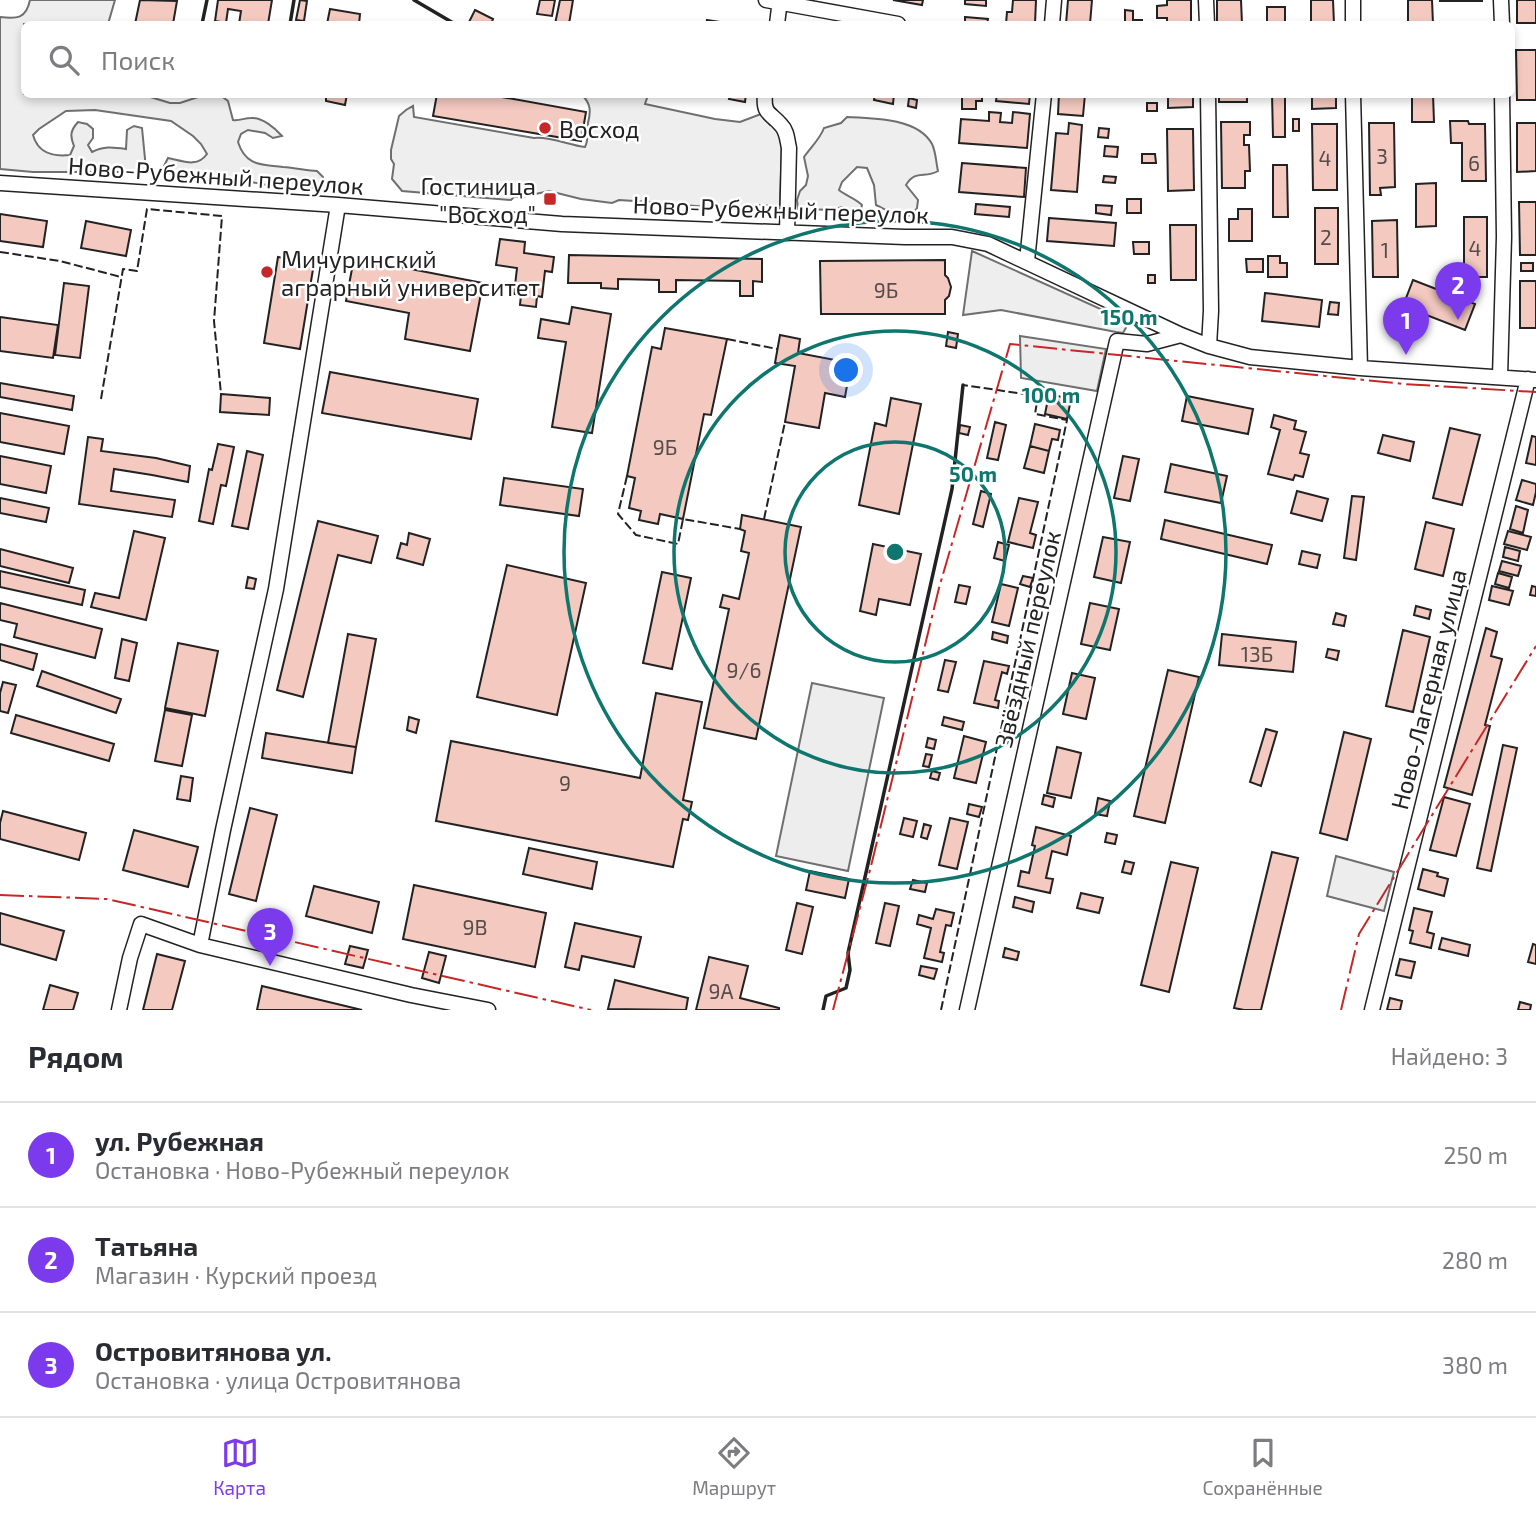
<!DOCTYPE html>
<html lang="ru">
<head>
<meta charset="utf-8">
<style>
	:root { --surface:#fff; --page:#f2f2f3; --text:#2b2b33; --muted:#7c7c81; --line:#e1e1e2; --accent:#7c3aed }
	body { margin:0; font-family:"Exo 2",sans-serif; background:var(--page); color:var(--text) }
	.you { position:absolute; left:847px; top:371px; width:24px; height:24px; margin:-18px; border:5px solid #fff; border-radius:50%; background:#1a73e8; box-shadow:0 0 0 10px #1a73e833 }
	.badge { display:grid; place-items:center; width:46px; height:46px; border-radius:50%; background:var(--accent); color:#fff; font-size:23px; font-weight:700 }
	.pin { position:absolute; translate:-50% -58px; filter:drop-shadow(0 2px 4px #0008) }
	.pin::after { content:''; position:absolute; top:37px; width:24px; height:21px; background:inherit; clip-path:polygon(0 0,100% 0,50% 100%) }
	.list { margin:0; padding:0; list-style:none }
	h2 { display:flex; justify-content:space-between; align-items:center; height:91px; margin:0; padding:0 28px; font-size:30px }
	h2 small { font-size:23px; font-weight:400; color:var(--muted) }
	.list li { display:grid; grid-template-columns:46px 1fr auto; gap:21px; align-items:center; box-sizing:border-box; height:105px; padding:0 28px; border-top:2px solid var(--line) }
	.list b { display:block; font-size:26px; white-space:nowrap }
	.list p { margin:0; font-size:23px; white-space:nowrap; color:var(--muted) }
	.list em { font-size:23px; font-style:normal; color:var(--muted) }
	.icon { flex:none; width:38px; height:38px; fill:none; stroke:currentColor; stroke-width:2; stroke-linecap:round; stroke-linejoin:round }
	.map { position:relative; flex:none; width:1536px; height:1010px; overflow:hidden }
	.search { position:absolute; background:var(--surface); box-shadow:0 4px 10px #0003; left:21px; right:21px; top:21px; height:77px; display:flex; align-items:center; gap:18px; box-sizing:border-box; padding:0 24px; border-radius:10px; color:var(--muted); font-size:26px }
	.sheet { height:406px; background:var(--surface) }
	nav { display:flex; justify-content:space-around; align-items:center; box-sizing:border-box; height:98px; border-top:2px solid var(--line); background:var(--surface); font-size:19px; color:var(--muted) }
	nav a { display:grid; justify-items:center; gap:4px }
	nav .on { color:var(--accent) }
	.map>svg:first-child { display:block }
	.green { fill:#eee; stroke:#6f6f6f; stroke-width:2 }
	.parking { fill:#ededed; stroke:#6f6f6f; stroke-width:2 }
	.building { fill:#f3c9c0; stroke:#222; stroke-width:2 }
	.lines { fill:none; stroke-linecap:round; stroke-linejoin:round }
	.minor-casing { stroke:#222; stroke-width:17 }
	.minor { stroke:#fff; stroke-width:14 }
	.fence { stroke:#222; stroke-width:2; stroke-dasharray:9 3.5; stroke-linecap:butt }
	.wall { stroke:#222; stroke-width:3.5 }
	.power { stroke:#c62828; stroke-width:2; stroke-dasharray:24 5 3.5 5; stroke-linecap:butt }
	.ring { fill:none; stroke:#0f766e; stroke-width:3.5 }
	.poi-dot { fill:#c62828; stroke:#fff; stroke-width:2.5 }
	.labels { text-anchor:middle; dominant-baseline:central; stroke-width:5; stroke-linejoin:round; paint-order:stroke }
	.number-label { font-size:21px; fill:#564c4a }
	.poi-label { font-size:24px; fill:#222; stroke:#fff; text-anchor:start }
	.street-label { font-size:24px; fill:#222; stroke:#fff }
	.centre { fill:#0f766e; stroke:#fff; stroke-width:3.5 }
	.ring-label { font-size:21px; text-anchor:middle; font-weight:bold; fill:#0f766e; stroke:#fff; stroke-width:5; stroke-linejoin:round; paint-order:stroke }
</style>
</head>
<body>
<div class="map">
<svg width="1536" height="1010" viewBox="0 0 1536 1010">
	<rect width="100%" height="100%" fill="#fff"/>
	<path class="green" d="M30 0H115L108 24H24V94L144 95 170 103H180L204 95H220L228 101 233 120C240 121 244 118 251 118 262 117 275 128 282 136L273 138 265 133 248 130 241 134 238 142C246 167 262 164 283 167 295 168 306 170 317 171L323 177 320 185C296 195 264 183 239 180 216 177 192 177 168 173L164 166 168 158C183 161 197 168 207 154L201 144 193 136 171 121 95 110 66 111 39 129 33 135C38 153 52 157 70 155L74 146C70 136 70 131 78 122L87 124 93 129V138L88 145 92 152C104 146 112 147 126 149L127 130 134 126 142 128 146 169 135 174 126 172H33L0 169V17C17 19 26 19 30 0Z
		M582 95H648L645 104 715 119 740 122 761 114 770 125H774L782 139 780 206 759 205 756 210 681 205 670 203 660 204 650 202 619 200 612 203 581 199 549 191 522 197H514L511 200 402 191 392 179 394 164 391 159V150L399 116 406 110 413 106 414 117 534 138C549 136 569 145 585 147 589 139 587 132 588 123 591 111 591 104 582 95Z
		M847 117C873 118 918 118 932 144 936 152 936 163 938 171 924 179 916 169 906 185L918 200 917 208 912 215C898 218 889 211 876 205L874 185 867 168 857 167 842 182 839 190C846 196 855 198 862 205L860 212 841 207 833 211C821 208 810 211 798 209L797 200 800 191 806 185 808 176 804 157C811 147 820 139 824 128L841 123Z
		M972 251 1125 320 1128 324 1123 333 1116 332 1001 310 963 315Z"/>
	<path class="parking" d="M1020 336 1106 349 1097 391 1021 378Z
		M812 683 884 698 848 871 776 856Z
		M1336 856 1394 872 1384 911 1327 896Z"/>
	<path class="building" d="M140 0 177 1 173 24H135Z
		M218 0H272L268 24H239L241 11 228 9 226 23 215 21Z
		M300 0 307 1 304 21 296 20Z
		M540 0H555L552 16 537 14Z
		M560 0H573L569 24H555Z
		M893 0H923L922 5Z
		M965 0H986V6L965 4Z
		M1013 0H1036L1035 24H1006L1007 12H1012Z
		M1068 0H1092L1090 24H1066Z
		M1167 0H1191V24H1167V18H1157V6L1167 5Z
		M1217 0H1241L1242 24H1217Z
		M1311 0H1333L1334 24H1311Z
		M1408 0H1432L1433 24H1408Z
		M1440 0H1482V1H1440Z
		M1517 0H1536V23H1517Z
		M1267 7H1285V24H1267Z
		M330 9 360 14 359 24H327Z
		M475 10 493 19 491 24H468Z
		M1125 10 1133 11V20H1142V24H1125Z
		M965 17 988 19 987 24H965Z
		M707 20 733 24H706Z
		M1516 50H1536V100H1517Z
		M347 94 345 105 326 101V97L315 95Z
		M437 94H485L586 112 581 141 433 116Z
		M730 94H746L745 102 729 99Z
		M875 94H894L893 104 874 100Z
		M962 94H982V101H976V109H962Z
		M997 94H1030L1029 104 996 101Z
		M1059 94H1085L1083 116 1058 114Z
		M1168 94H1193V107L1168 108Z
		M1219 94H1247V102H1219Z
		M1272 94H1285V137H1273Z
		M1312 94H1336V108L1312 109Z
		M1412 94H1433L1434 122H1412Z
		M909 98 917 100 916 108 908 106Z
		M1147 103H1157V111H1147Z
		M989 112 1001 113 1000 122 1012 123 1013 112 1030 114 1027 148 959 143 961 119 989 121Z
		M1293 119H1299V131H1293Z
		M1450 121H1468L1469 124H1485L1486 181H1462V143H1451Z
		M1221 122H1250V135H1244V145H1249L1250 171H1245V188H1222Z
		M1069 123 1082 125 1077 192 1051 190 1056 133 1068 134Z
		M1369 123H1394L1395 187 1380 188 1381 195H1370Z
		M1517 123H1536V171L1517 172Z
		M1312 124H1337V190H1313Z
		M1099 128 1109 129 1108 138 1098 137Z
		M1167 129H1193L1194 190 1168 191Z
		M1105 146 1118 147 1117 157 1104 156Z
		M1142 154H1155L1156 163H1142Z
		M962 163 1026 168 1024 197 959 192Z
		M1273 165H1287L1288 217H1273Z
		M1104 176 1116 177 1115 183 1103 182Z
		M1436 183V226L1416 227V184Z
		M1127 199H1141V213H1127Z
		M1519 202H1536V255H1520Z
		M976 204 1010 207 1009 217 975 214Z
		M1096 205 1112 206 1111 215 1096 213Z
		M1315 208H1338V264H1315Z
		M1238 209H1252V241H1229V219H1238Z
		M0 214 47 221 43 247 0 241Z
		M1464 217H1487V277H1464Z
		M1049 218 1116 223 1114 246 1047 241Z
		M1397 220 1398 277H1373L1372 221Z
		M86 221 131 230 126 256 81 248Z
		M1170 225H1196V280H1171Z
		M500 239 525 242 524 253 554 257 552 272 545 271 542 297 537 296 536 307 520 305 521 295 514 294 517 268 496 265Z
		M1133 242H1149V254H1134Z
		M569 255 762 259V282L753 281V296H740V281L676 280V292H659V280L618 279V289L601 288V283H568Z
		M1268 256H1280V263H1287V277H1268Z
		M278 257 314 263 300 349 264 343Z
		M354 258 483 283 470 351 405 339 409 313 346 301Z
		M1246 259H1263V272H1247Z
		M945 260V275L948 278 951 287 949 296 945 300V314H821L820 261Z
		M1521 263H1533V271H1521Z
		M1148 275H1155V283H1148Z
		M1413 280 1475 304 1465 330 1403 306Z
		M1520 281H1536V328H1520Z
		M64 283 89 286 80 358 55 355Z
		M1265 293 1322 300 1319 327 1262 321Z
		M1330 302 1339 303 1338 315 1328 314Z
		M572 307 611 314 592 433 552 427 566 342 538 338 541 319 569 324Z
		M0 317 58 325 53 358 0 351Z
		M665 328 727 339 711 415 704 414 683 519 660 514 658 524 639 520 641 511 629 508 635 478 627 476 652 347 661 349Z
		M948 332 958 334 956 348 946 346Z
		M780 335 800 339 798 353 851 363 845 397 825 393 819 428 785 422 795 366 775 363Z
		M330 372 478 399 471 439 322 413Z
		M0 383 74 396 72 410 0 397Z
		M221 394 270 398 269 415 220 412Z
		M1049 394 1071 399 1067 419 1045 414Z
		M1187 396 1253 409 1248 434 1182 421Z
		M891 398 921 404 899 514 859 505 875 423 886 426Z
		M0 413 69 426 64 454 0 442Z
		M1274 415 1296 421 1294 429 1306 432 1300 453 1309 455 1303 477 1295 475 1293 480 1268 474 1280 430 1271 427Z
		M995 422 1006 425 998 460 987 458Z
		M1035 424 1060 430 1058 440 1052 439 1049 451 1030 446Z
		M960 425 970 427 968 435 959 433Z
		M1450 428 1480 435 1462 505 1433 498Z
		M1383 435 1414 442 1410 461 1378 453Z
		M1532 436 1536 437V465L1526 463Z
		M88 437 103 439 101 451 156 458 190 466 188 482 152 475 114 469 111 491 175 500 172 517 79 504Z
		M218 444 234 447 226 486 221 485 213 524 199 521 209 469 212 470Z
		M1030 446 1049 451 1044 473 1024 468Z
		M247 451 263 455 248 529 232 526Z
		M0 456 51 466 46 493 0 484Z
		M1123 456 1139 459 1130 501 1114 498Z
		M1171 464 1227 476 1221 503 1165 492Z
		M504 478 583 489 579 516 500 505Z
		M1522 480 1536 484V492L1533 505 1516 500Z
		M981 491 991 494 983 527 973 524Z
		M1297 491 1328 499 1322 521 1291 513Z
		M1352 496 1364 497 1356 560 1344 558Z
		M0 498 49 508 46 522 0 513Z
		M1019 498 1038 502 1030 533 1036 535 1033 548 1008 542Z
		M1516 506 1528 510 1523 533 1510 529Z
		M742 515 801 527 756 739 704 728 729 609 720 607 723 595 739 599 749 553 741 551 745 531 740 529Z
		M1165 520 1272 545 1267 564 1161 539Z
		M318 521 378 536 371 563 338 555 303 697 277 690Z
		M1426 522 1454 529 1443 576 1415 569Z
		M134 531 165 538 146 620 91 607 95 593 119 598Z
		M1508 531 1531 537 1527 550 1504 544Z
		M409 533 430 539 423 565 397 558 401 543 407 545Z
		M1103 537 1130 542 1121 583 1094 577Z
		M998 542 1009 545 1005 561 994 558Z
		M873 544 921 554 910 605 879 599 876 615 860 611Z
		M1505 547 1520 551 1518 561 1503 557Z
		M0 549 73 568 69 583 0 566Z
		M1302 551 1320 555 1317 568 1299 564Z
		M1502 561 1521 566 1518 576 1499 571Z
		M507 565 586 583 557 715 477 697Z
		M0 571 85 590 82 605 0 587Z
		M662 572 691 578 672 669 643 663Z
		M1498 573 1512 577 1509 588 1495 584Z
		M1023 576 1033 578 1030 587 1020 584Z
		M248 577 256 579 254 589 246 588Z
		M1001 584 1018 588 1009 626 992 622Z
		M959 585 970 587 966 604 955 602Z
		M1492 586 1513 591 1509 605 1489 600Z
		M1532 586 1536 587V596L1530 595Z
		M0 603 102 629 95 658 14 637 17 624 0 620Z
		M1090 603 1119 609 1110 650 1081 644Z
		M1416 606 1431 610 1429 619 1414 615Z
		M1336 613 1346 616 1344 626 1333 624Z
		M1486 628 1497 632 1491 656 1502 659 1485 725 1490 726 1472 795 1444 787Z
		M1403 630 1430 637 1413 712 1386 706Z
		M993 632 1008 636 1007 643 992 639Z
		M348 634 376 639 356 747 328 743Z
		M1222 634 1296 642 1293 672 1219 665Z
		M122 639 137 643 129 681 115 678Z
		M178 643 218 651 205 716 165 708Z
		M0 644 37 654 33 670 0 660Z
		M1328 649 1339 651 1337 660 1326 657Z
		M945 660 956 662 948 692 938 690Z
		M984 661 1009 666 1007 674 1002 672 995 700 999 701 998 708 974 703Z
		M1168 670 1199 677 1165 823 1134 816Z
		M42 671 121 699 116 713 37 686Z
		M1072 673 1095 678 1086 719 1063 714Z
		M3 682 16 685 8 713 0 711V693Z
		M656 693 702 702 683 800 692 802 688 820 683 819 673 867 436 821 451 741 640 778Z
		M165 710 192 715 182 766 155 761Z
		M16 715 114 744 109 761 11 733Z
		M409 717 419 720 416 733 407 730Z
		M944 717 964 722 962 730 942 725Z
		M1266 729 1277 732 1261 786 1250 782Z
		M1344 732 1371 739 1347 840 1320 833Z
		M266 733 356 747 352 773 262 758Z
		M964 736 986 742 976 783 954 778Z
		M928 738 936 740 934 749 926 747Z
		M1503 745 1517 748 1491 871 1477 868Z
		M1057 747 1081 753 1071 798 1047 793Z
		M926 754 932 755 929 767 923 766Z
		M932 771 940 773 938 780 930 778Z
		M181 776 193 778 190 801 177 799Z
		M1044 795 1055 798 1053 807 1042 804Z
		M1444 797 1470 804 1456 856 1430 850Z
		M1098 798 1110 801 1107 816 1095 814Z
		M969 804 982 807 979 817 967 814Z
		M250 808 277 815 256 901 229 894Z
		M3 811 86 833 79 860 0 839V823Z
		M904 818 917 821 913 837 900 834Z
		M950 818 968 822 957 869 939 865Z
		M924 824 931 826 927 839 921 837Z
		M1036 827 1071 836 1067 855 1052 851 1046 878 1053 879 1050 893 1018 886 1021 871 1029 873 1035 846 1032 845Z
		M134 830 198 847 188 887 123 870Z
		M1107 833 1117 835 1115 844 1105 842Z
		M529 848 597 862 592 889 523 874Z
		M1272 852 1298 858 1261 1010H1244L1234 1008Z
		M1125 861 1134 863 1131 874 1122 872Z
		M1171 862 1198 868 1169 992 1141 985Z
		M1423 869 1438 873 1437 876 1448 879 1444 896 1418 889Z
		M810 871 849 879 845 898 806 890Z
		M913 880 927 883 925 892 910 889Z
		M414 885 546 913 535 967 403 939Z
		M314 886 379 902 372 933 306 916Z
		M1081 893 1103 898 1099 913 1077 908Z
		M1015 897 1034 902 1032 912 1013 907Z
		M797 903 813 907 802 954 786 950Z
		M885 903 899 906 890 946 876 943Z
		M1414 908 1432 912 1427 932 1434 934 1431 948 1410 943 1413 931 1409 930Z
		M936 909 954 913 951 926 946 925 940 952 944 953 942 962 924 958 931 928 917 924 919 915 933 919Z
		M0 913 64 931 56 960 0 944Z
		M575 923 641 937 634 967 582 956 579 970 565 967Z
		M1442 938 1470 945 1468 956 1439 949Z
		M1533 944 1536 945V964L1528 962Z
		M350 946 368 950 363 968 345 964Z
		M1005 948 1019 952 1017 960 1003 957Z
		M429 952 446 956 439 983 422 978Z
		M157 954 185 961 172 1010H143Z
		M709 957 748 966 740 998 779 1008V1010H696Z
		M1400 959 1415 962 1411 978 1396 975Z
		M921 966 937 969 934 979 919 975Z
		M615 980 688 998 686 1010 608 1009Z
		M50 985 78 993 73 1010H43Z
		M262 986 362 1010H257Z
		M1390 998 1402 1001 1400 1010H1387Z
		M1520 1002 1531 1005 1530 1010H1518Z"/>
	<g class="lines">
		<defs>
			<path id="minor" d="M766 0 898 24
				M1206 0 1207 24
				M1353 0V24
				M1501 0 1502 24
				M777 24 780 0
				M1052 24 1054 0
				M765 94C763 115 770 112 781 125 787 131 787 139 789 148L787 233
				M1208 94 1211 311 1209 346
				M1353 94 1360 368
				M0 183 338 205 562 224 905 237H952L988 244 1181 335 1209 346 1250 357 1360 368 1536 380
				M1027 261 1044 94
				M1500 377 1504 237 1502 94
				M200 945 223 830 276 589 338 205
				M119 1010 130 958 141 924 200 945 411 995 488 1010
				M967 1010 1117 341 1147 344 1181 335
				M1372 1010 1528 379"/>
		</defs>
		<use href="#minor" class="minor-casing"/>
		<use href="#minor" class="minor"/>
		<path class="fence" d="M0 252 60 261 121 277
			M727 339 777 349
			M101 399 123 269 137 271 147 209 222 216 214 321 221 394
			M627 476 618 514 636 535 678 544 683 519 740 529
			M764 519 785 422
			M941 1010 1067 420 1035 414 1038 396 963 385"/>
		<path class="wall" d="M414 0 455 24
			M202 24 207 0
			M290 24 294 0
			M823 1010 826 996 846 988 850 970 848 953 952 489 963 385"/>
		<path class="power" d="M0 895 107 899 591 1010
			M833 1010 871 866 939 588 1010 344 1404 384 1536 392
			M1341 1010 1359 934 1536 646"/>
	</g>
	<g class="ring">
		<circle cx="895" cy="552" r="110"/>
		<circle cx="895" cy="552" r="221"/>
		<circle cx="895" cy="552" r="331"/>
	</g>
	<g class="poi-dot">
		<circle cx="545" cy="128" r="7"/>
		<rect x="543" y="192" width="14" height="14" rx="3.5"/>
		<circle cx="267" cy="272" r="7"/>
	</g>
	<g class="labels">
		<g class="number-label">
			<text x="1382" y="155">3</text>
			<text x="1325" y="157">4</text>
			<text x="1474" y="162">6</text>
			<text x="1326" y="236">2</text>
			<text x="1475" y="247">4</text>
			<text x="1385" y="249">1</text>
			<text x="886" y="289">9Б</text>
			<text x="665" y="446">9Б</text>
			<text x="1257" y="653">13Б</text>
			<text x="744" y="669">9/6</text>
			<text x="565" y="782">9</text>
			<text x="475" y="926">9В</text>
			<text x="721" y="990">9А</text>
		</g>
		<g class="poi-label">
			<text x="559" y="128">Восход</text>
			<text x="536" y="185" text-anchor="end">Гостиница<tspan x="536" dy="28">"Восход"</tspan></text>
			<text x="281" y="258">Мичуринский<tspan x="281" dy="28">аграрный университет</tspan></text>
		</g>
		<g class="street-label">
			<text transform="translate(216 175) rotate(4)">Ново-Рубежный переулок</text>
			<text transform="translate(781 209) rotate(2)">Ново-Рубежный переулок</text>
			<text transform="translate(1027 639) rotate(-77)">Звёздный переулок</text>
			<text transform="translate(1428 689) rotate(-76)">Ново-Лагерная улица</text>
		</g>
	</g>
	<circle cx="895" cy="552" r="10" class="centre"/>
	<g class="ring-label">
		<text x="1129" y="325">150 m</text>
		<text x="1051" y="403">100 m</text>
		<text x="973" y="482">50 m</text>
	</g>
</svg>
<div class="you"></div>
<div class="pin badge" style="left:1406px;top:355px">1</div>
<div class="pin badge" style="left:1458px;top:320px">2</div>
<div class="pin badge" style="left:270px;top:966px">3</div>
<div class="search"><svg class="icon" aria-label="search" viewBox="0 0 24 24"><circle cx="10" cy="10" r="6"/><path d="M15 15l6 6"/></svg>Поиск</div>
</div>
<section class="sheet">
<h2>Рядом<small>Найдено: 3</small></h2>
<ul class="list">
<li><span class="badge">1</span><div><b>ул. Рубежная</b><p>Остановка · Ново-Рубежный переулок</p></div><em>250 m</em></li>
<li><span class="badge">2</span><div><b>Татьяна</b><p>Магазин · Курский проезд</p></div><em>280 m</em></li>
<li><span class="badge">3</span><div><b>Островитянова ул.</b><p>Остановка · улица Островитянова</p></div><em>380 m</em></li>
</ul>
</section>
<nav>
<a class="on"><svg class="icon" aria-label="map" viewBox="0 0 24 24"><path d="M3 6l6-2 6 2 6-2v14l-6 2-6-2-6 2zM9 4v14M15 6v14"/></svg>Карта</a>
<a><svg class="icon" aria-label="directions" viewBox="0 0 24 24"><path d="M12 3l9 9-9 9-9-9zM9 14v-3h6M13 9l2 2-2 2"/></svg>Маршрут</a>
<a><svg class="icon" aria-label="saved" viewBox="0 0 24 24"><path d="M7 4h10v16l-5-4-5 4z"/></svg>Сохранённые</a>
</nav>
</body>
</html>
